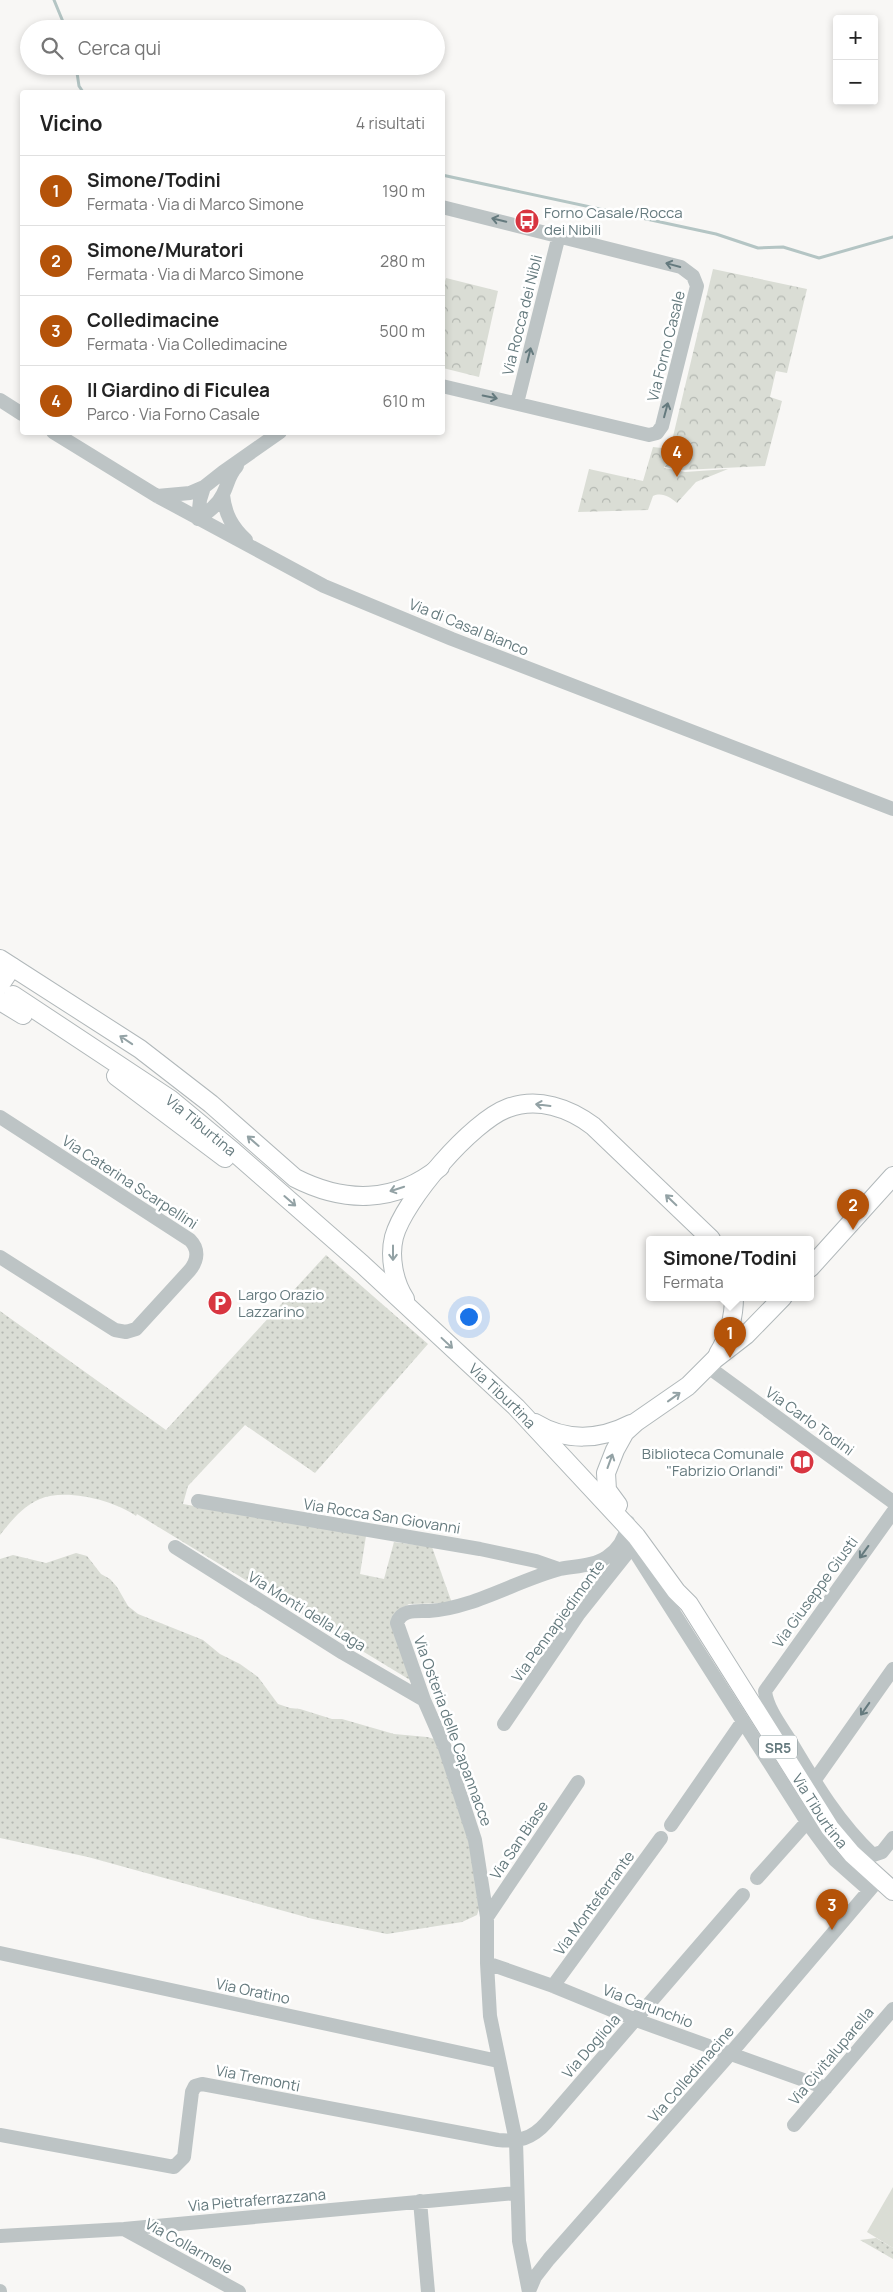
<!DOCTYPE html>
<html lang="it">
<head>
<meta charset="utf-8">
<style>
	:root { --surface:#fff; --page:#f2f2f2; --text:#222; --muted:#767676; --line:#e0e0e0; --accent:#b45309 }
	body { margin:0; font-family:Manrope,sans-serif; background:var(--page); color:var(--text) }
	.controls { position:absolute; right:15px; top:15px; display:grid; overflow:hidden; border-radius:5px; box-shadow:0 2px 8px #0003 }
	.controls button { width:45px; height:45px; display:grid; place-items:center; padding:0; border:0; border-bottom:1px solid var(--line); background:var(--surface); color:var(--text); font:25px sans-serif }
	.you { position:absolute; left:468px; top:1316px; width:18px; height:18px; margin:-12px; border:4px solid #fff; border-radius:50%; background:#1a73e8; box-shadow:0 0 0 8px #1a73e833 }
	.badge { display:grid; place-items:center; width:32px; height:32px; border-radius:50%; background:var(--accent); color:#fff; font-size:16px; font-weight:700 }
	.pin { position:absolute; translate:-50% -41px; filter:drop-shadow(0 1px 2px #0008) }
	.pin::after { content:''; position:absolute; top:26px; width:18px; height:15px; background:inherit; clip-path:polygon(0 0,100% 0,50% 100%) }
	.popup { position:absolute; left:646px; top:1236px; width:168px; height:65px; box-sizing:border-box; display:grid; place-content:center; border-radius:5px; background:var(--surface); filter:drop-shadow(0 1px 4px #0005); font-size:16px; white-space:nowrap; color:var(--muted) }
	.popup b { font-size:19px; color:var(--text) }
	.popup::after { content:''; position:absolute; left:50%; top:100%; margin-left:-10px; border:10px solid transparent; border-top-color:var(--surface) }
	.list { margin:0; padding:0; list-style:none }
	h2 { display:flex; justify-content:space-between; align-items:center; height:65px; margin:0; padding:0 20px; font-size:21px }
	h2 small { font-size:16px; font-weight:400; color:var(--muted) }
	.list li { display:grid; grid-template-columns:32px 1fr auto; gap:15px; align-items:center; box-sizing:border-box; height:70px; padding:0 20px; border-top:1px solid var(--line) }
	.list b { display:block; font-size:19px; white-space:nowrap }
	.list p { margin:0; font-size:16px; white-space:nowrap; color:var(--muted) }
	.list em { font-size:16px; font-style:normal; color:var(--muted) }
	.icon { flex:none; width:28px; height:28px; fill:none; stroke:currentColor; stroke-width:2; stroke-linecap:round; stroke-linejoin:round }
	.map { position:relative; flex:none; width:893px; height:2292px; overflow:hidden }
	.search { position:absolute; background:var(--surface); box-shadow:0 2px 8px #0003; left:20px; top:20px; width:425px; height:55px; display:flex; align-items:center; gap:12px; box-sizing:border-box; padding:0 18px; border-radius:28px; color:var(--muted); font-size:19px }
	.panel { position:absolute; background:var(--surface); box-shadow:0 2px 8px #0003; left:20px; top:90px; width:425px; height:345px; border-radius:5px }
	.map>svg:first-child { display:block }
	.grass { fill:url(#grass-dots) }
	.park { fill:url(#park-crowns) }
	.garden { fill:#daddd5 }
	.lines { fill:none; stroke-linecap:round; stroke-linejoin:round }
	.stream { stroke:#b4c5c4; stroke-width:3 }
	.major-casing { stroke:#b1b8ba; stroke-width:20 }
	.minor { stroke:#bdc4c5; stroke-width:14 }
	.major { stroke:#fff; stroke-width:18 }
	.oneway { stroke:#657a7e }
	.oneway2 { stroke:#93a2a5 }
	.labels { text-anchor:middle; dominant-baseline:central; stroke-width:5; stroke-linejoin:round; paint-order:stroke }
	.shield { fill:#fff; stroke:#93a2a5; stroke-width:1 }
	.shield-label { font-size:14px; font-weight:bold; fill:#657a7e }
	.poi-label { font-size:15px; fill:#657a7e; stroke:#fff; text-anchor:start }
	.street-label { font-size:15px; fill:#657a7e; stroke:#fff }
</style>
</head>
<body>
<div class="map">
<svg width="893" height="2292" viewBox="0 0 893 2292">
	<defs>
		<pattern id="grass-dots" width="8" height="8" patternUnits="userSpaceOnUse" patternTransform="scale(1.25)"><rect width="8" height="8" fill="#daddd5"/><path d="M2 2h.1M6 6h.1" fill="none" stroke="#b4b8b2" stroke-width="1.8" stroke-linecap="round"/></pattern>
		<pattern id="park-crowns" width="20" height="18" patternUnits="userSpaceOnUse" patternTransform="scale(1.25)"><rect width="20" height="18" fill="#daddd5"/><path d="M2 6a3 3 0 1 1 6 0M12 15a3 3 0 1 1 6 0" fill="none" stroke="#b4b8b2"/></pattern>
	</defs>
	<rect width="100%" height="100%" fill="#f8f7f5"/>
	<path class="grass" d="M326 1255 428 1344 315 1473 245 1425 188 1486 183 1504 366 1536 360 1574 384 1579 394 1542 432 1547 452 1603 409 1604 398 1610 415 1683 137 1514 136 1516C114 1500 65 1488 40 1499 23 1506 11 1521 0 1535V1311L166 1430Z
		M76 1553 87 1556 101 1574 110 1579 117 1587 128 1606 138 1614 203 1640 220 1654 240 1664 258 1677 278 1704 290 1708 300 1709 332 1719H342L394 1734 427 1737 438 1740 474 1843 482 1900 477 1915 462 1922 387 1934 313 1919 88 1857 0 1838V1559L13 1555 46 1563Z
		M876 2238 893 2248V2259L860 2240Z"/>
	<path class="park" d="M713 269 807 289 787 373 776 371 770 397 782 401 765 466 683 470 665 467 666 463 664 468 685 472 728 469 696 482 677 503C670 497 662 492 653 496L648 510 578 512 589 469 643 481 653 447 670 449Z
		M446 278 498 291 479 377 443 368 442 291Z"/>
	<path class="garden" d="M893 2187V2248L867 2232Z"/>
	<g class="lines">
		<path class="stream" d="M54 0 66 29
			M76 66 79 86 83 92
			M442 175 716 234 758 248 783 247 819 258 893 237"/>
		<defs>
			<g id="major">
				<path d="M0 959 140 1049 211 1104 295 1178C344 1203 395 1204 440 1167"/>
				<path d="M0 985 12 967"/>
				<path id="s1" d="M13 995 170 1099 234 1152 362 1264 516 1407 636 1536 676 1591 689 1604 830 1828 852 1854 893 1891"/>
				<path d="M0 1001 23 1015"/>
				<path d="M116 1076 225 1158"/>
				<path d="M810 1268 893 1176"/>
				<path d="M405 1299C394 1282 389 1257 394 1237 404 1200 472 1121 508 1108 538 1097 569 1108 593 1126L711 1239"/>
				<path d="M718 1354C729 1336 734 1318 734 1297"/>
				<path d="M535 1423C566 1442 600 1440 631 1424"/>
				<path d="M618 1505 607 1490 606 1473 615 1450 625 1432 636 1422 688 1386 715 1359 746 1335 783 1297"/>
			</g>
		</defs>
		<use href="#major" class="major-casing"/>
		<path class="minor" d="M442 207 681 267 693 276 697 286 662 426 657 433 649 435 442 386
			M0 400 22 414
			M517 403 559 235
			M53 432 157 496 324 586 452 639 893 809
			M223 495C225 514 232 527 246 540
			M157 496 190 493 204 487 223 472 280 432
			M198 519C208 512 218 505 223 494 229 482 228 476 237 466
			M198 519 200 500 204 487
			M0 1117 190 1240C199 1249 198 1260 190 1270L136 1329 126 1332 115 1330 0 1257
			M707 1366 893 1502
			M198 1501 480 1549 536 1561 559 1569
			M893 1512 765 1691C767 1708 780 1725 789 1739 814 1781 837 1821 873 1855L882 1852 893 1838
			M625 1536 807 1822
			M175 1547 343 1653 424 1700
			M504 1724 578 1615 625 1556 635 1539
			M814 1781 893 1669
			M671 1825 743 1721
			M757 1878 807 1822 835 1860 869 1890
			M487 1917 578 1782
			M0 1953 498 2061
			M487 1963 553 1986 636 2020 826 2088
			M553 1986 661 1838
			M794 2125 893 2009
			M0 2135 174 2167 184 2157 192 2092 195 2086 202 2084 498 2140C518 2142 532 2139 546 2123L743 1895
			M420 2201 428 2292
			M124 2229 239 2292
			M0 2236 124 2229 516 2193
			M0 2291V2292
			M529 2291 535 2277 549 2259 730 2054 879 1879
			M529 2292 519 2241 516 2141 490 2016 487 1963V1917L475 1840 445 1748 424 1700 397 1623C401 1609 417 1611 429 1611 471 1609 518 1580 560 1569 575 1566 594 1566 607 1557 619 1549 626 1536 628 1522"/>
		<use href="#major" class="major"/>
	</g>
	<defs><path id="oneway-shaft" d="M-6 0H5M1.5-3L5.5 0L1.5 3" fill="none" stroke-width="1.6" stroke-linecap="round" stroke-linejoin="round" transform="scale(1.25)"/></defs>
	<g class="oneway">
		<use href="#oneway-shaft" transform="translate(499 220) rotate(-166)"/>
		<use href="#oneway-shaft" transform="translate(673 265) rotate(-165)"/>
		<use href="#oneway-shaft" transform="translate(529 355) rotate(-76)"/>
		<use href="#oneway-shaft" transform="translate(490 397) rotate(12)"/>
		<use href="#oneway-shaft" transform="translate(666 410) rotate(-75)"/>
		<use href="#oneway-shaft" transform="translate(864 1552) rotate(126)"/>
		<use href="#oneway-shaft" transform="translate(865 1709) rotate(125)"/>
	</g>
	<g class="oneway2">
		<use href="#oneway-shaft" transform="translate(126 1040) rotate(-146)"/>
		<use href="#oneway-shaft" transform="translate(543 1105) rotate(-173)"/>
		<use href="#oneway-shaft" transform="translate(253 1141) rotate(-139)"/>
		<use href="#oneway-shaft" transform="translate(397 1189) rotate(162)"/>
		<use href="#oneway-shaft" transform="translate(671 1200) rotate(-136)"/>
		<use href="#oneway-shaft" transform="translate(290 1201) rotate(41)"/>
		<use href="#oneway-shaft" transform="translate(393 1253) rotate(90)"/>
		<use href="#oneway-shaft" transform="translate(447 1343) rotate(43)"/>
		<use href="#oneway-shaft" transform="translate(674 1397) rotate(-36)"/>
		<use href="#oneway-shaft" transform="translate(610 1461) rotate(-70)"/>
	</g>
	<defs>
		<symbol id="bus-disc" viewBox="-11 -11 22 22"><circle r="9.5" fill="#d83540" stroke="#fff"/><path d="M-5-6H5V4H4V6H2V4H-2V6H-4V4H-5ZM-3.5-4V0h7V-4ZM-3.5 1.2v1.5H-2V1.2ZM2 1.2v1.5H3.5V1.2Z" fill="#fff"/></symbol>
		<symbol id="parking-disc" viewBox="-11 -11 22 22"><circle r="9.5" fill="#d83540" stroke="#fff"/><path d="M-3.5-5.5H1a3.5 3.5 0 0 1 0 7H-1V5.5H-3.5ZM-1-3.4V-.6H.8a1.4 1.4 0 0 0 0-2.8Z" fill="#fff"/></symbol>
		<symbol id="library-disc" viewBox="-11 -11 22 22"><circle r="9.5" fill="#d83540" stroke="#fff"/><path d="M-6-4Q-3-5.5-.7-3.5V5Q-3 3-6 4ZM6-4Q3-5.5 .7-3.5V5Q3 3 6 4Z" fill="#fff"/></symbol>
	</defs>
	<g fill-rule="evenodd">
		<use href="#bus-disc" x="513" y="207" width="28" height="28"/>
		<use href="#parking-disc" x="206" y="1289" width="28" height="28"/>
		<use href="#library-disc" x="788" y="1448" width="28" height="28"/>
	</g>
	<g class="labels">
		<rect class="shield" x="759" y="1735.5" width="38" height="23" rx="4"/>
		<g class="shield-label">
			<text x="778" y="1747">SR5</text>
		</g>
		<g class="poi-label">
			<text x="544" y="212">Forno Casale/Rocca<tspan x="544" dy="17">dei Nibili</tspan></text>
			<text x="238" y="1294">Largo Orazio<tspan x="238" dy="17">Lazzarino</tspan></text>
			<text x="784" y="1453" text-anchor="end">Biblioteca Comunale<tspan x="784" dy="17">"Fabrizio Orlandi"</tspan></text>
		</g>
		<g class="street-label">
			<text transform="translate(522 315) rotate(-76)">Via Rocca dei Nibli</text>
			<text transform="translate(666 346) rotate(-76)">Via Forno Casale</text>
			<text transform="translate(469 627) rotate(22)">Via di Casal Bianco</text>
			<text stroke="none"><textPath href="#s1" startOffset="229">Via Tiburtina</textPath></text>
			<text transform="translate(130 1182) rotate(33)">Via Caterina Scarpellini</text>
			<text stroke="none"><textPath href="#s1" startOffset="634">Via Tiburtina</textPath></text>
			<text transform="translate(810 1421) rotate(36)">Via Carlo Todini</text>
			<text transform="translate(382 1516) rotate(9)">Via Rocca San Giovanni</text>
			<text transform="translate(815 1592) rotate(-54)">Via Giuseppe Giusti</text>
			<text transform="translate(307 1611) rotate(32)">Via Monti della Laga</text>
			<text transform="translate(558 1621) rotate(-54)">Via Pennapiedimonte</text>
			<text transform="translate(453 1731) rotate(70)">Via Osteria delle Capannacce</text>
			<text stroke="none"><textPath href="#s1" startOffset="1159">Via Tiburtina</textPath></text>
			<text transform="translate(519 1840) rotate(-56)">Via San Biase</text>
			<text transform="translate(594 1903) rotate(-54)">Via Monteferrante</text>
			<text transform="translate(253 1991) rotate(12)">Via Oratino</text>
			<text transform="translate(648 2006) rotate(21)">Via Carunchio</text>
			<text transform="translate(591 2046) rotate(-49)">Via Dogliola</text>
			<text transform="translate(831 2056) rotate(-50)">Via Civitaluparella</text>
			<text transform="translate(691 2074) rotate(-49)">Via Colledimacine</text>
			<text transform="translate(258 2078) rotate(11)">Via Tremonti</text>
			<text transform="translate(257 2200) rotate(-5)">Via Pietraferrazzana</text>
			<text transform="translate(189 2246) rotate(29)">Via Collarmele</text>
		</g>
	</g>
</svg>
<div class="controls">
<button>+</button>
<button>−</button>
</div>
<div class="you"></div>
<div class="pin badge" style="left:730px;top:1358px">1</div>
<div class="popup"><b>Simone/Todini</b>Fermata</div>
<div class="pin badge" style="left:853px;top:1230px">2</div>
<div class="pin badge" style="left:832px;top:1930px">3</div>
<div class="pin badge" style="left:677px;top:477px">4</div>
<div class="search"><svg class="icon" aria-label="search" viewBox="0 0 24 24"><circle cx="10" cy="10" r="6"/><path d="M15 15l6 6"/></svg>Cerca qui</div>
<section class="panel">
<h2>Vicino<small>4 risultati</small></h2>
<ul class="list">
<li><span class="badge">1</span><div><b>Simone/Todini</b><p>Fermata · Via di Marco Simone</p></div><em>190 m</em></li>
<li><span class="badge">2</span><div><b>Simone/Muratori</b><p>Fermata · Via di Marco Simone</p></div><em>280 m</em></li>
<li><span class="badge">3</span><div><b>Colledimacine</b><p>Fermata · Via Colledimacine</p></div><em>500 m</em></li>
<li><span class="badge">4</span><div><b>Il Giardino di Ficulea</b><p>Parco · Via Forno Casale</p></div><em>610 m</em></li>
</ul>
</section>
</div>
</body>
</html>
